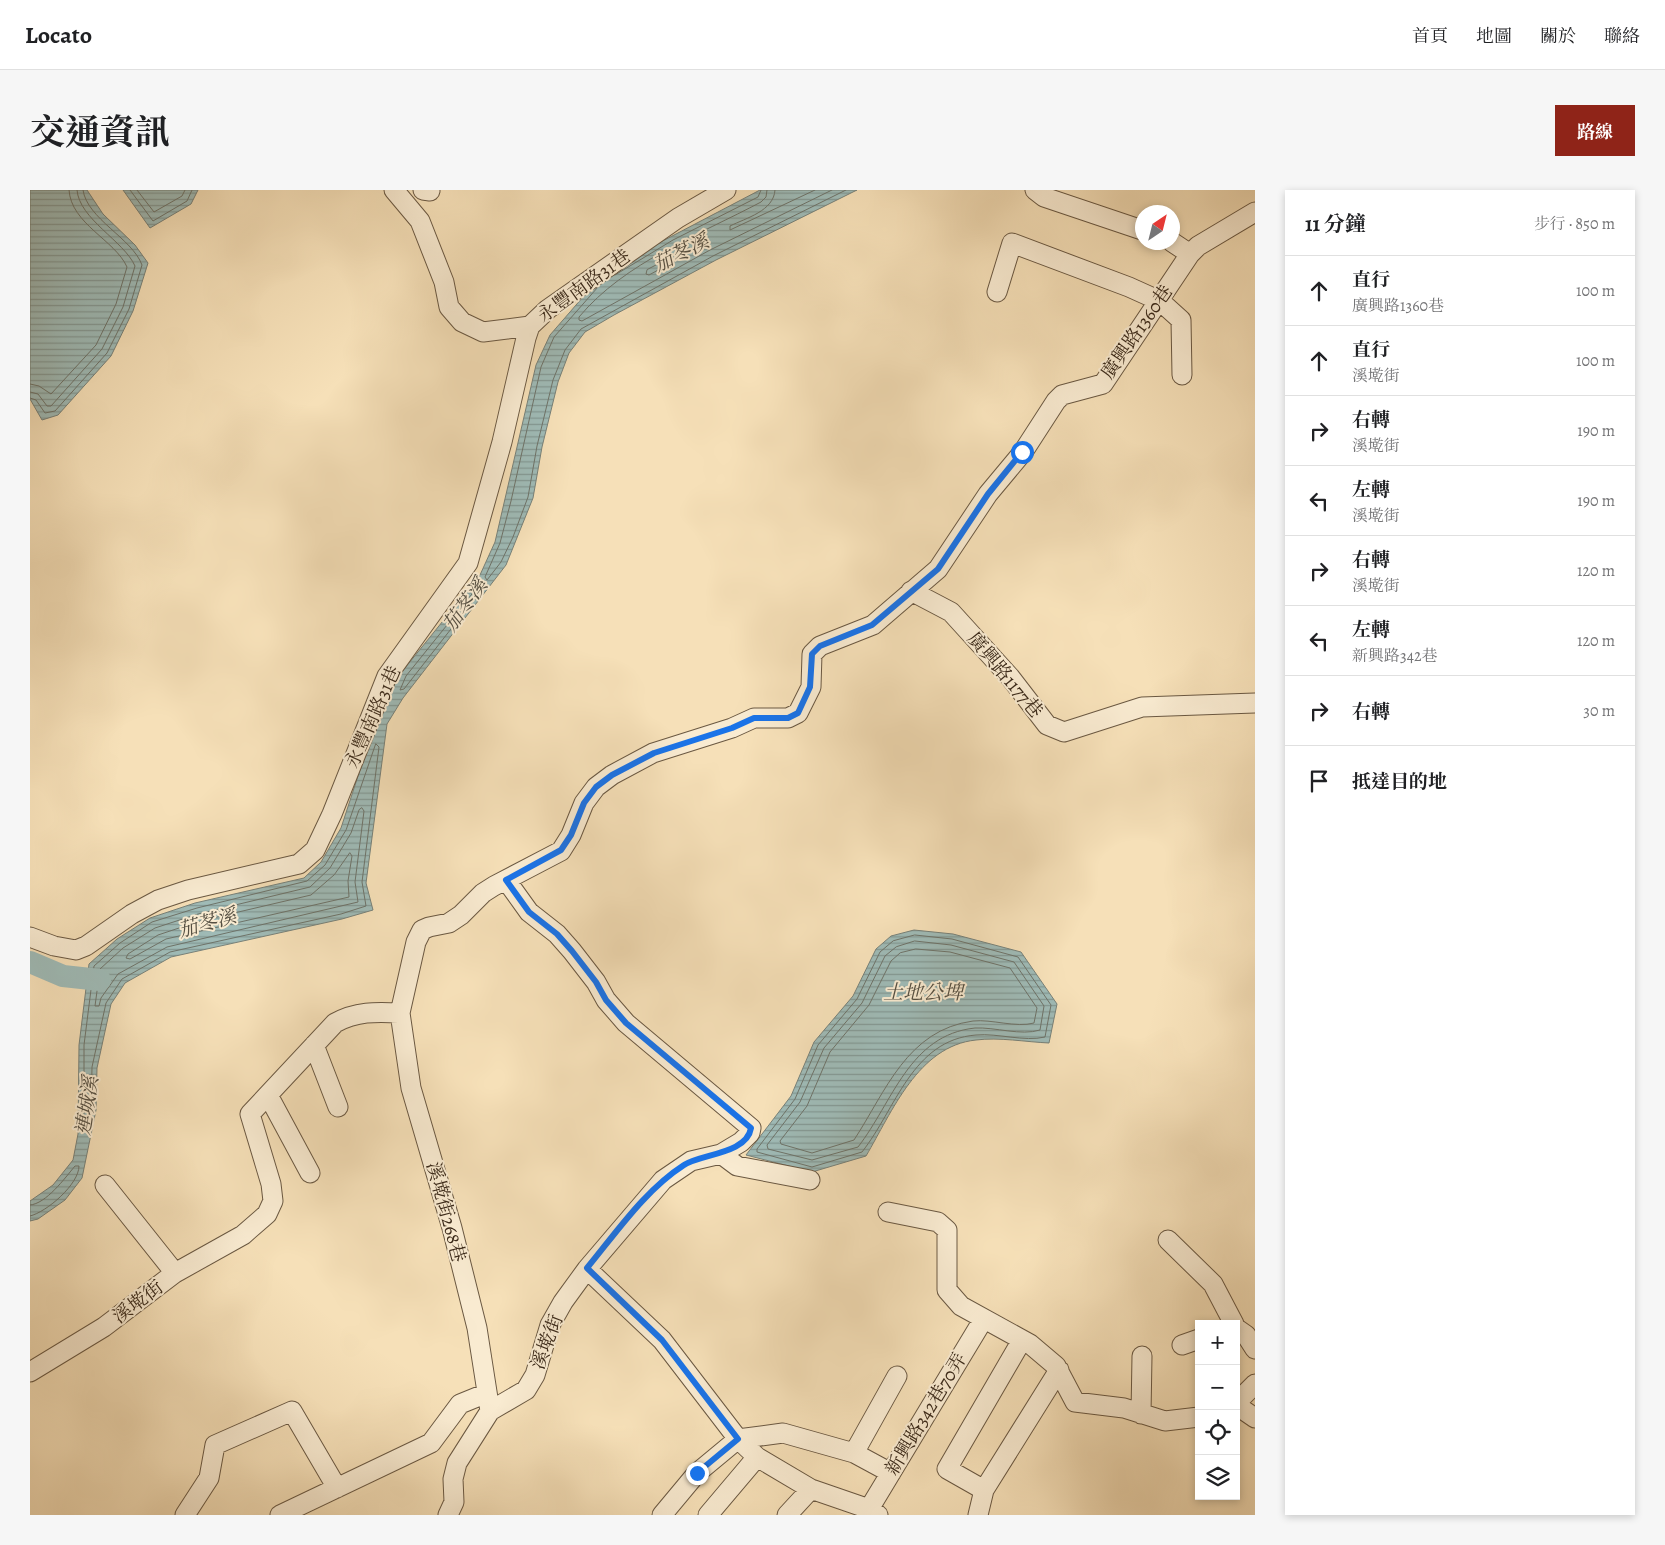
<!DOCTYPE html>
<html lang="zh-TW">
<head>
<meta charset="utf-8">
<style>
	:root { --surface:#fff; --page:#f6f6f6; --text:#202124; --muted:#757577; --line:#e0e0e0; --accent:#8f2418 }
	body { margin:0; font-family:Alegreya,"Noto Serif TC",serif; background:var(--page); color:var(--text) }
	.controls { position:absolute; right:15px; bottom:15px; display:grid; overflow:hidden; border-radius:0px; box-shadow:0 2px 8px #0003 }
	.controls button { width:45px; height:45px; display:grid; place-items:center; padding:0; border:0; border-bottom:1px solid var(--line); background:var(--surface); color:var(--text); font:25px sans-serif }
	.compass { position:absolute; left:1105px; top:15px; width:45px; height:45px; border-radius:50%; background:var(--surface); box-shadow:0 2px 8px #0003; rotate:35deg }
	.stop { position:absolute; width:15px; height:15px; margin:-11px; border:4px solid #1a73e8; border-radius:50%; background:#fff }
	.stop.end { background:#1a73e8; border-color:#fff; box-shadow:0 1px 5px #0008 }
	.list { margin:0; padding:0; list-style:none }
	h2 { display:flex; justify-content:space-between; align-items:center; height:65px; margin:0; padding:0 20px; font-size:21px }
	h2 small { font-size:16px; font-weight:400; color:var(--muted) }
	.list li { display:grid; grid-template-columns:32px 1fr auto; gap:15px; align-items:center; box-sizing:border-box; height:70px; padding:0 20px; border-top:1px solid var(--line) }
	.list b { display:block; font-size:19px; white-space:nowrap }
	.list p { margin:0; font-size:16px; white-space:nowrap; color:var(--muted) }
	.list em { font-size:16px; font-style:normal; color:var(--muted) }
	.icon { flex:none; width:28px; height:28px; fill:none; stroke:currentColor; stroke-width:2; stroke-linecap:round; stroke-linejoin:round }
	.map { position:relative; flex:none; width:1225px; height:1325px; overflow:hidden; border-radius:0px }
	header { display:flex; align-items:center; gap:30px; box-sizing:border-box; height:70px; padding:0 25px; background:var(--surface); border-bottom:1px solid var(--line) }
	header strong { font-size:24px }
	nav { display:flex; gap:28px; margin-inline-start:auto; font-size:18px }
	.intro { display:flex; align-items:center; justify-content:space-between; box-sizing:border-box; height:120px; padding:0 30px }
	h1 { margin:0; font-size:35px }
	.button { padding:12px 22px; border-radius:0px; background:var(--accent); color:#fff; font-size:18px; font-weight:700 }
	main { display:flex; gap:30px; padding:0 30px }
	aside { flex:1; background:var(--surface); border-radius:0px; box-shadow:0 2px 8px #0003 }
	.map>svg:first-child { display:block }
	.water { fill:url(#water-rules); stroke:#778179 }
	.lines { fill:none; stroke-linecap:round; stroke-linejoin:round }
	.shore { stroke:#6e7369; stroke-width:1 }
	.river { stroke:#9fbbb7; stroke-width:22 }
	.minor-casing { stroke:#6a5842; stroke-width:21 }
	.minor { stroke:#f9ebd1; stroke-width:19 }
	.route { stroke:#1a73e8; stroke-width:6 }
	.labels { text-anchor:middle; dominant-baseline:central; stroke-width:4; stroke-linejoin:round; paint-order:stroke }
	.street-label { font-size:19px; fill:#3c2b1b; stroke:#f9ebd1 }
	.water-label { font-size:20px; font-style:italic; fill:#554f42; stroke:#f9ebd1 }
</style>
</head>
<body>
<header>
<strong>Locato</strong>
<nav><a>首頁</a><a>地圖</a><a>關於</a><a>聯絡</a></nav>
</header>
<div class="intro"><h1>交通資訊</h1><a class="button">路線</a></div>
<main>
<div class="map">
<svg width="1225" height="1325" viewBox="0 0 1225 1325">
	<defs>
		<pattern id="water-rules" width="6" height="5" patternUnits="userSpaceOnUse" patternTransform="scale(1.25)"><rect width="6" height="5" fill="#9fbbb7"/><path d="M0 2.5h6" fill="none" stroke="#839894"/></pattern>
	</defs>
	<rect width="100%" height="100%" fill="#f6e0b8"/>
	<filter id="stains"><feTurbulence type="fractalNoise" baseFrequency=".004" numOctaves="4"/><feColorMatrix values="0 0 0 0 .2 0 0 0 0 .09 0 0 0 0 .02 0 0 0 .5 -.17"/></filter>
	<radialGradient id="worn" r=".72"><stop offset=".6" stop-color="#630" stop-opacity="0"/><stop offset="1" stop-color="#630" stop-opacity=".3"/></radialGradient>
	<path class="water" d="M0 0H57L73 24 105 55 118 73 103 121 81 166 28 225 12 230 0 209Z
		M93 0H168L161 14 120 38Z
		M730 0H827L686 70 584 125 555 142 539 163 528 192 512 257 503 308 476 375 373 508 357 534 336 693 343 720 312 729 141 767 95 793 81 814 67 878 66 920 52 988 35 1010 8 1029 0 1031V1011L23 995 43 970 48 944 49 855 59 774 87 749 120 728 165 713 274 688 291 672 311 638 348 525 371 483 450 385 465 352 506 175 520 145 566 92 604 66Z
		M884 740 923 744 991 762 1027 814 1019 853C996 852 969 847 946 850 888 856 862 922 836 966L782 982 716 965 761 906 784 852 823 806 846 759 861 746Z"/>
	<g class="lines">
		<path class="shore" d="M100 0 123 31 157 11 162 0
			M107 0 124 22 152 6 155 0
			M737 0 736 7 731 12C669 45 595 72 549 127V130L552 131 680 60 802 0
			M745 0C744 21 716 28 700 36V40L785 0
			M659 58 662 59 661 62 619 85 616 84 617 80Z
			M585 85 643 50 728 7 731 0
			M568 97 524 147 511 177 481 311 470 353 455 387 457 390 471 372 483 347 498 307 507 256 523 190 535 160 551 139 683 66 816 0
			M0 194 9 196 21 204 66 155 86 114 97 77C85 50 41 34 39 0
			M0 202 8 204 17 216H21L72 159 93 117 105 76C94 51 49 29 47 0
			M0 208 6 210 15 223 25 221 77 163 99 119 112 75C102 48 57 29 53 0
			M453 393 454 396 446 407 374 499 370 500 376 486 450 394Z
			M346 554 349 557 332 692 336 716 311 724 140 762 92 789 76 813 62 877 61 920 58 936 54 937V855L64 776 90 753 122 732 167 718 277 691 295 675 316 640Z
			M332 618 334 621 325 692 328 712 137 757 88 784 71 808 69 816H65L70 779 93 758 125 738 168 724 280 697 300 678 321 643 329 620Z
			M320 663 322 666 318 691 319 707 136 749 100 769 96 768 98 764 128 745 170 731 281 705 304 685Z
			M885 745 922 749 988 767 1021 815 1015 847C994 852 968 843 946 845 882 850 866 919 832 962L782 977 727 962V959L765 909 788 855 827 809 850 762 863 751Z
			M885 751 921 755 984 772 1014 816 1010 840C991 846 965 837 945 838 879 845 863 912 828 957L782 970 738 959 737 955 770 912 794 858 832 813 855 766 866 757Z
			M886 759 920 762 980 778 1007 818 1004 833C986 838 962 829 943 831 877 840 856 901 824 950L782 963 751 954 750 951 777 916 800 862 839 815 861 771 870 763Z
			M0 1015C16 1014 35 988 45 976H49C49 994 17 1022 0 1026"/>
		<path class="river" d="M0 772 33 786 70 790"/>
		<defs>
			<path id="minor" d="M364 0 390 31 414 92 419 117 432 132 453 142 500 136
				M393 0 400 1
				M1005 0 1014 7 1112 40
				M1142 52 1160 64
				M967 102 982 53 1099 97 1130 111 1151 130 1152 185
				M881 401 921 422 980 487 1017 535 1034 542 1112 517 1225 513
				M0 747 24 756 46 760 56 756 102 724 128 710 158 700 269 674 285 660 302 624 357 486 438 373 472 252 496 148 500 136 518 119 648 28 696 0
				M284 855 308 917
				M238 905 280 983
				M691 964 707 976 780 990
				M75 995 145 1083
				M858 1022 908 1032 917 1040V1100L931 1116 1000 1154 1026 1176 1045 1212 1094 1218 1135 1231 1169 1227
				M1138 1050 1183 1094 1204 1134
				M557 1079 632 1150 708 1249 727 1267 781 1299 839 1319 848 1325
				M1206 1138 1216 1145 1225 1159
				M1152 1155 1169 1149
				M0 1182 74 1137 145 1083 213 1045 237 1024 243 1011 241 994 220 924 305 833C327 821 346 822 370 823
				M1206 1213 1225 1194
				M1206 1215 1225 1228
				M460 1221 447 1138 422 1038 381 898 370 823 386 752 392 740 399 737 419 733 431 725 453 703 464 696 531 661 541 645 554 613 566 597 582 585 623 563 702 538 724 528H758L768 523 781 497 782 464 790 456 843 435 908 379 958 304 993 262 1026 211 1032 205 1073 194 1160 64 1168 56 1225 22
				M1111 1224 1112 1166
				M824 1263 867 1186
				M954 1300 917 1279 992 1150
				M839 1319 953 1130
				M155 1325 179 1288 185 1255 262 1221 307 1298
				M250 1325 401 1253 430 1214 457 1203
				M418 1325 424 1312 423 1289 427 1273 460 1221 496 1200 505 1185 520 1135 533 1112 557 1079 633 990 661 971 691 964 711 952 720 943 721 938 596 833 576 810 566 792 542 761 527 744 499 722 476 690
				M632 1325 667 1283 708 1249 753 1243 824 1263 861 1283
				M678 1325 727 1267
				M757 1325 781 1299
				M948 1325 954 1300 1029 1180"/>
		</defs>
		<use href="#minor" class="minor-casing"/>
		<use href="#minor" class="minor"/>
	</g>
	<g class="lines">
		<path class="route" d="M667 1283 708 1249 632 1150 557 1078C586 1043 615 1000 654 975 670 964 717 964 721 938L596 833 576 810 566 792 542 761 527 744 499 722 476 690 531 660 541 645 554 613 566 597 582 585 624 563 702 538 724 528H758L768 523 780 497 782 464 790 456 842 435 908 379 958 304 992 262"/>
	</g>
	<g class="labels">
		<g class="street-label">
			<text transform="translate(554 96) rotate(-36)">永豐南路31巷</text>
			<text transform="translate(1107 142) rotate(-55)">廣興路1360巷</text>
			<text transform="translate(975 485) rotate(50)">廣興路1177巷</text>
			<text transform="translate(343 527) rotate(-66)">永豐南路31巷</text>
			<text transform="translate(416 1022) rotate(75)">溪墘街268巷</text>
			<text transform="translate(108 1112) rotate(-37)">溪墘街</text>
			<text transform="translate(517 1152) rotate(-69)">溪墘街</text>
			<text transform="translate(896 1224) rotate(-59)">新興路342巷70弄</text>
		</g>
		<g class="water-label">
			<text transform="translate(651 63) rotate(-27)">茄苳溪</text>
			<text transform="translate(435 415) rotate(-54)">茄苳溪</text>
			<text transform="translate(177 733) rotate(-16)">茄苳溪</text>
			<text x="893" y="802">土地公埤</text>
			<text transform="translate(57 916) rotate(-82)">連城溪</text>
		</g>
	</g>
	<rect width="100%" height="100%" filter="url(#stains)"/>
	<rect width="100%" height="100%" fill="url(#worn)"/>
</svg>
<div class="controls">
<button>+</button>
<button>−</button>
<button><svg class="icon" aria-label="locate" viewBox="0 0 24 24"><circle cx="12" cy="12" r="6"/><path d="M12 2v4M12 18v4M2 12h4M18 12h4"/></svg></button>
<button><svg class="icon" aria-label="layers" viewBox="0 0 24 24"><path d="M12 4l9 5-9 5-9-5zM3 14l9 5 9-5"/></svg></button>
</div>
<svg class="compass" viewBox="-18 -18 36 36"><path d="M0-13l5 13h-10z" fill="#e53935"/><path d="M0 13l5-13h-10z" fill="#757577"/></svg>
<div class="stop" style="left:992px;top:262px"></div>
<div class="stop end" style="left:667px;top:1283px"></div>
</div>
<aside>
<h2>11 分鐘<small>步行 · 850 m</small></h2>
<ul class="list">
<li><svg class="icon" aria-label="ahead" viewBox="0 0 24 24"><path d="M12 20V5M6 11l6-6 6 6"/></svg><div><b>直行</b><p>廣興路1360巷</p></div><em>100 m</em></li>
<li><svg class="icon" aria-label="ahead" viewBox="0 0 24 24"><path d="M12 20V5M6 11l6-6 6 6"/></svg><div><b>直行</b><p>溪墘街</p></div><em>100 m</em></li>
<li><svg class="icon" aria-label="right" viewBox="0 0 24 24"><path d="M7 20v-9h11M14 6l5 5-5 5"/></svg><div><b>右轉</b><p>溪墘街</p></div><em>190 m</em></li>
<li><svg class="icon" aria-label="left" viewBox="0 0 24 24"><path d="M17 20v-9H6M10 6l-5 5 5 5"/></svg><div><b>左轉</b><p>溪墘街</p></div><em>190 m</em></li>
<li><svg class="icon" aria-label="right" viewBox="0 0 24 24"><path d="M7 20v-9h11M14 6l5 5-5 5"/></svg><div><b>右轉</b><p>溪墘街</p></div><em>120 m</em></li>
<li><svg class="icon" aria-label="left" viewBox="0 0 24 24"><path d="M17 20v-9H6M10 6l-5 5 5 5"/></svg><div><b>左轉</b><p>新興路342巷</p></div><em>120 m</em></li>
<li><svg class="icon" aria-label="right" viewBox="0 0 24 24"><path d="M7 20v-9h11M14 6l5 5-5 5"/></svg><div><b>右轉</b></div><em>30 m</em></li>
<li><svg class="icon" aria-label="arrive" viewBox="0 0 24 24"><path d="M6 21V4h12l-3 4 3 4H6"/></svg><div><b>抵達目的地</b></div></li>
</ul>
</aside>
</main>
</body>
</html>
